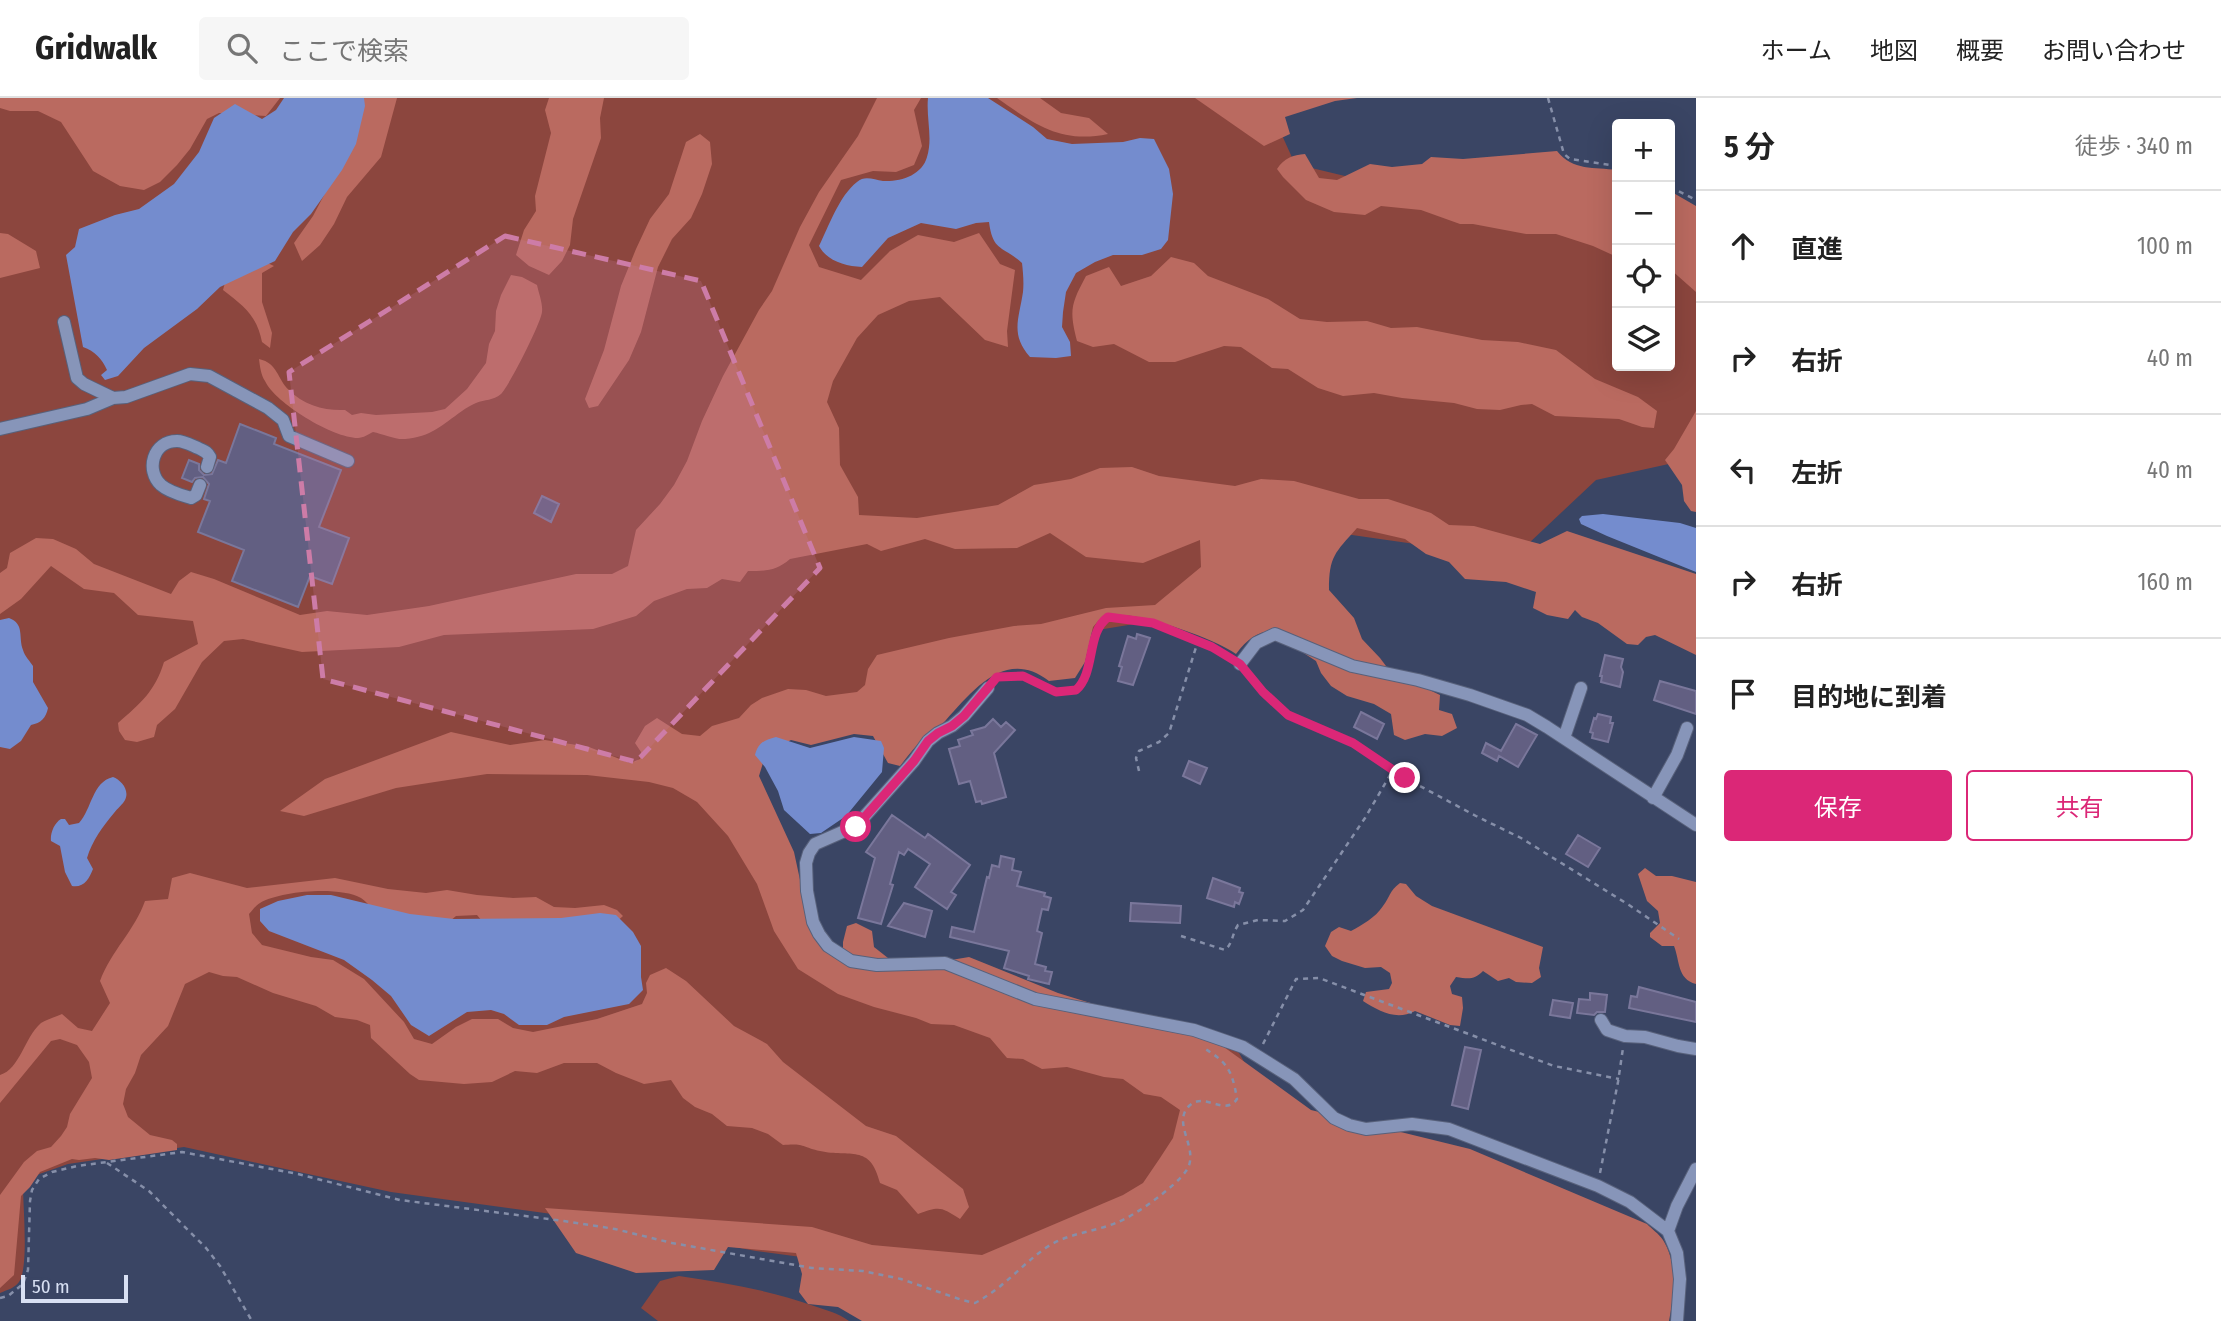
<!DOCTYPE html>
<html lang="ja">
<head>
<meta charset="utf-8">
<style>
	:root { --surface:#fff; --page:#f6f6f6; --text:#222; --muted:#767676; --line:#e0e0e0; --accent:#db2777 }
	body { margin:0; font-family:"Fira Sans Condensed","Noto Sans JP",sans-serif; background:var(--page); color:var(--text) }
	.controls { position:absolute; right:21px; top:21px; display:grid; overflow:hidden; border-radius:7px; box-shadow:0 7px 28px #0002 }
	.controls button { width:63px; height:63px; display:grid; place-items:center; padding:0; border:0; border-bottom:2px solid var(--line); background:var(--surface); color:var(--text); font:35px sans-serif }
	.scale { position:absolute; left:21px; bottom:18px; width:107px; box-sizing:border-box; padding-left:7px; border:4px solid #d8e0f3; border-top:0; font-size:19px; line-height:24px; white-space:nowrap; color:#d8e0f3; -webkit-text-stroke:5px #3a4564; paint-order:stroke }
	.stop { position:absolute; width:21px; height:21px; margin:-16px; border:5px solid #db2777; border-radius:50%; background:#fff }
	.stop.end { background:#db2777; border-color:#fff; box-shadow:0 2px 7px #0008 }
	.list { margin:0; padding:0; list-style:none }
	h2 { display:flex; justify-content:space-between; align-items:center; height:91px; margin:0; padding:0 28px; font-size:30px }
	h2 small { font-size:23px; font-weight:400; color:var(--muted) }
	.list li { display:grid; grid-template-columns:46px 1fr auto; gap:21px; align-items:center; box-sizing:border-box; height:112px; padding:0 28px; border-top:2px solid var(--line) }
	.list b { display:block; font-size:26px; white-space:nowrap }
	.list em { font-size:23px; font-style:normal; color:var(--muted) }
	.actions { display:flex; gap:14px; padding:21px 28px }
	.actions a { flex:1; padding:16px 0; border:2px solid var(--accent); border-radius:7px; text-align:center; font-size:24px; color:var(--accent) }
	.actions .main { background:var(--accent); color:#fff }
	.icon { flex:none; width:38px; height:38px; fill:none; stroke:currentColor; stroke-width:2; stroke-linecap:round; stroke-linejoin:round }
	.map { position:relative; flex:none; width:1696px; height:1223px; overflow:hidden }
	header { display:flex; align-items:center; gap:42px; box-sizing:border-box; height:98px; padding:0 35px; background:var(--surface); border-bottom:2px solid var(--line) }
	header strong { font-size:33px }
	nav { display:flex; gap:38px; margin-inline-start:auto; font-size:24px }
	.search { width:490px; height:63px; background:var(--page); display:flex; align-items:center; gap:18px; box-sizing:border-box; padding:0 24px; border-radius:7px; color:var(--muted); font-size:26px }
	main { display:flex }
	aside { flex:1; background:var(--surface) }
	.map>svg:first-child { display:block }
	.green { fill:#8c463e }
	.forest { fill:#ba6a60 }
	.water { fill:#748cce }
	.building { fill:#625f82; stroke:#7a779b; stroke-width:2 }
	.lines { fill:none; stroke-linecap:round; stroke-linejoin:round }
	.minor-casing { stroke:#58617b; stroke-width:14 }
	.path { stroke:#868fa9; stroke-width:2.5; stroke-dasharray:5 5; stroke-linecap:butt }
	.minor { stroke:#8795b9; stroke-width:12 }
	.route { stroke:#db2777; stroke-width:9 }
	.marked { fill:#cd7ca7; fill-opacity:0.2; stroke:#cd7ca7; stroke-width:5; stroke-dasharray:14 9; stroke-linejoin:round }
</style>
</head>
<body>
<header>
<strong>Gridwalk</strong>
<div class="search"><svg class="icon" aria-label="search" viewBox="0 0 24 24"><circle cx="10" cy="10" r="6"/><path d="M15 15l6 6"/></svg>ここで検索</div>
<nav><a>ホーム</a><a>地図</a><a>概要</a><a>お問い合わせ</a></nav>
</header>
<main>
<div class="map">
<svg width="1696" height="1223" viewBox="0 0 1696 1223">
	<rect width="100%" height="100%" fill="#3a4564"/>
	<path class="green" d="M0 0H1278L1267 4 1295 66 1374 85 1617 129V268H1670V154L1696 166V360L1596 382 1513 460 1275 426 1213 513 976 552 730 670 831 859 1175 935 1238 953 1254 982 1190 1066 950 1179 756 1153 574 1119 391 1094 184 1049 68 1066 28 1080 23 1088C23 1107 29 1170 19 1184 15 1190 7 1192 0 1195Z
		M679 1178C724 1185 770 1192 814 1208 826 1212 838 1215 849 1223H658L641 1210 660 1183Z"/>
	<path class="forest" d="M0 0H280L266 18 219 15 207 21 190 51 177 67 160 84 144 92 120 88 93 73 61 24 38 13H10L0 10Z
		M362 0H397L381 59 347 99 334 126 320 147 302 163 294 145 313 118 341 65Z
		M549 0H604L600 20 601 40 573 121 570 147 562 163 549 177 529 168 516 157 524 132 536 113 535 98 551 35 545 12Z
		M877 0H921L914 12 922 48 914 67 896 74 873 73 841 82 809 147 819 169 861 182 890 153 918 137 954 144 979 135 1000 166 1015 172 1007 233 1008 249 985 242 940 199 909 203 878 217 857 240 833 283 827 304 839 330 840 367 858 399 859 417 917 420 998 407 1034 387 1071 381 1100 370 1132 369 1159 378 1235 388 1261 381 1294 383 1359 401H1388L1431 415 1449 427 1474 428 1540 446 1567 433 1696 476V557L1655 537 1646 539 1638 547 1627 546 1598 525 1582 519 1575 512 1568 521 1547 517 1533 510 1536 494 1506 484 1465 481 1449 464 1426 456 1405 441 1357 430C1335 455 1329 458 1329 492L1354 520 1362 541 1380 560 1398 584 1421 588 1440 597 1439 612 1452 616 1457 630 1442 638 1425 636 1405 642 1394 637 1391 616 1374 606 1347 598 1331 588 1321 575 1316 563 1299 552 1290 535C1264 529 1251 536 1236 556 1215 541 1147 517 1121 517 1114 517 1106 520 1099 522L1093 529 1085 564 1075 580 1049 583C1006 550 974 591 946 622 940 629 932 633 925 639 916 647 908 658 900 668L888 665 873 638 854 636 811 647 791 642 766 655 759 678 794 754 805 805 843 860V844L847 828 856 825 872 833 874 849 888 860 951 862 969 859 1058 895 1217 944 1311 1012 1470 1051 1647 1126C1652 1131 1659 1136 1663 1142 1678 1166 1674 1197 1669 1223H862L838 1209 808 1206 799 1194 802 1176 796 1155 728 1149 714 1172 636 1175 576 1155 545 1110 812 1129 872 1147 982 1157 1123 1097 1143 1085 1160 1060 1173 1040 1180 1012 1161 999 1144 996 1123 981 1104 979 1067 969 1042 971 1023 961 1007 960 990 940 954 927 931 926 916 920 874 909 838 896 798 871 774 833 757 786 728 738 697 704 673 690 649 684 587 677 487 676 396 690 304 718 280 713 325 681 451 634 510 647 545 642 589 649 630 665 640 661 641 654 635 645 645 628 657 620 682 636 700 638 712 628 739 620 751 607 762 600 788 591 806 592 826 598 857 594 865 587 868 571 877 557 949 540 1014 528 1041 526 1106 510 1155 507 1201 469 1200 442 1143 465 1086 459 1050 435 1017 450 955 451 925 441 881 453 867 446 790 461C776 473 766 473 748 473L740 484 722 481 707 490 687 491 654 503 636 518 593 531 444 537 399 549 302 554 243 541 224 543 202 564 175 611 157 627 154 639 137 644 125 642 119 633 118 625C141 605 155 593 164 564L198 546 193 523 138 517 114 495 84 491 51 468 21 501 0 516V475L7 470 10 455 36 440 53 441 76 451 94 466 171 496 179 483 191 474 214 481 300 517 327 513 367 517 429 508 576 476H612L628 468 636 432 660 406 674 387 687 363 702 323 723 278 759 212 772 193 800 129 819 94 858 38Z
		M997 0H1040L1061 15 1089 20 1108 36C1061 46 1034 26 997 0Z
		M1195 0H1357L1335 3 1285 19 1290 36 1264 48Z
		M700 36 710 44 712 66 702 96 691 120 672 141 658 169 641 234 629 262 598 308 589 310 585 301 604 252 621 188 636 151 650 121 669 96 686 44Z
		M1557 53C1573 73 1594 69 1617 72V159L1593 148 1556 136H1526L1473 126H1460L1421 112 1381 108 1365 117 1334 114 1306 102 1283 79 1277 71C1284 60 1293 57 1305 56L1319 80 1337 82 1370 66 1392 69 1422 66 1431 59 1463 61Z
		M1670 93 1696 108V194L1670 171Z
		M0 135 8 136 36 153 40 170 0 180Z
		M1171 159 1194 165 1208 178 1268 201 1300 221 1327 224 1367 223 1391 230 1417 229 1482 242 1518 244 1556 252 1595 281 1638 299 1657 313 1654 330 1642 329 1619 321 1555 318 1532 306 1521 307 1500 312 1477 311 1454 305 1402 300 1374 295 1343 298 1318 290 1288 271 1272 270 1241 249 1224 248 1175 264H1149L1114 246 1093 249 1077 243C1069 212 1071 206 1086 178L1109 169 1121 188 1151 178Z
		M261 162 274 168 262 175V204L272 235 270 250 262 244C257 218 244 208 223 192L227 177Z
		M511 177 522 179 537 187C539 196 543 206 542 214 541 225 509 288 501 296 493 303 485 301 476 305 471 307 466 310 462 313 442 327 431 339 405 341 396 342 383 336 373 334 369 336 363 340 358 340 333 340 275 305 265 283 261 277 260 269 259 261 278 265 277 281 289 292 303 307 325 313 345 312L352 317 361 315 376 317 432 314 445 311 467 291 486 265 489 246 495 233 496 213 501 197Z
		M1696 313V414L1691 413 1684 403 1682 387 1665 362 1674 351Z
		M1645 770 1656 778H1672L1696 784V886C1677 881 1680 863 1674 848H1662L1650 839V835L1660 825 1658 813 1647 803 1638 776Z
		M190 775 247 790 335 780 388 791 426 795 447 792 477 797 513 800 536 799 554 809 575 810 604 807 617 812 623 818 614 826 487 829 477 817 456 818 444 828 384 824C377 817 369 805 361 800 339 788 281 793 260 805 256 807 252 813 249 816L252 835 262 847 311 859 333 862 364 881 404 924 414 941 432 946 456 929 472 921H498L513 930 533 934 597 921 642 906 647 895 646 885 650 877 666 870 686 883 734 928 767 946 783 964 866 1028 896 1038 963 1091 969 1109 960 1121C941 1109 940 1108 918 1116L897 1092 880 1085C870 1045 850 1060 820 1053 802 1049 804 1045 783 1047L768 1036 752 1030 727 1028 712 1016 695 1009 683 1000 671 982 644 986 616 975 597 965H564L537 975 515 973 492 984 464 986 419 982 410 976 371 940 370 927 357 922 335 919 316 908 273 895 237 879 223 878 209 874 185 886 168 928 141 957 135 975 126 991 123 1006 128 1019 150 1037 172 1042 177 1046V1052L109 1062 95 1060 79 1062 72 1061 40 1074 30 1089 21 1098 14 1177 0 1190V1097L24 1064 37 1053 51 1049 61 1038 67 1029 70 1016 92 980 89 964 77 947 60 941 51 943 0 1005V977C20 971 24 940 41 925 47 921 56 919 62 916L78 930 92 933 110 905 100 883C111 853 135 832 145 803L168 801 172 780Z
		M1400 785 1406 786 1416 798 1432 808 1543 849 1539 870 1541 879 1532 885 1516 884 1509 880 1498 883 1483 873C1474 882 1469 881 1456 879L1450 888 1452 896 1462 899 1463 910 1460 928 1450 927 1415 913C1396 923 1379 913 1363 903L1366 894 1389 891 1392 885 1390 875 1381 869 1365 870 1342 863 1332 858 1325 848 1331 834 1339 829 1351 833C1362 827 1375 820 1383 808 1390 799 1389 793 1400 785Z"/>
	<path class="water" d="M284 0H364L365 8 356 46 342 72 311 116 293 134 275 163 220 189 197 211 144 250 118 278 105 282 101 277 107 272C102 261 95 253 83 249L66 157 75 149 79 131 115 117 139 111 174 86 199 54 214 20 235 6 262 21 276 12Z
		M928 0H988L1033 29 1047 41 1072 46 1123 44 1140 40 1154 41 1169 71 1173 96 1168 142 1161 151 1142 157H1113L1095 164 1076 175 1066 194 1063 214 1062 229 1070 244 1071 258 1056 260 1030 259C1010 236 1019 221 1023 194 1024 184 1023 174 1022 165 1002 147 993 154 989 124L976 125 956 131 921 125 888 140 862 169C845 168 827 163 819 148 829 128 839 98 857 84 865 77 874 82 883 83 901 84 922 77 927 59 933 40 926 19 928 0Z
		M1603 416 1680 425 1696 430V474L1607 438 1581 426 1579 421 1582 418Z
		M9 520C25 526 18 539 23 552 25 559 30 563 33 568V584L48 610C46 620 41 625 31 627L21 643 10 651 0 649V522Z
		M776 639 810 650 854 639 881 643 884 650 882 674 846 718 821 735 810 736 784 712 778 693 765 669 755 657C758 645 764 642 776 639Z
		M113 679C121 682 130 692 125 702 123 706 117 711 114 715 103 728 92 743 87 760L93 771C89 781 84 790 72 788L65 774 60 748 51 743C50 736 54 725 61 721H65L69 727 79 725C92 711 92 684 113 679Z
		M307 797H331L410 816 454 821 561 820 600 815 616 817 633 834 641 848V879L643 892 629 906 564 919 547 927H519L504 916 491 912 467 914 429 938 411 927 391 898 372 882 344 862 269 833 260 823V811L278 803Z"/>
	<path class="building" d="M240 326 276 340 274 346 341 372 319 429 349 440 332 486 310 478 298 509 232 483 244 452 198 434 210 403 204 401 209 386 203 379 195 380 192 384 182 380 189 362 199 366V372L204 377 212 376 218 362 226 365Z
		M542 398 559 406 551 424 534 415Z
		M1137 536 1150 540 1133 587 1118 583 1122 569 1119 568 1128 538 1136 541Z
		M1605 557 1623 561 1621 569 1623 574 1620 589 1601 584 1602 578H1600Z
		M1660 583 1696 593V616L1654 602Z
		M1361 614 1384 626 1377 641 1354 629Z
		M1598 616 1611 619 1610 625H1613L1608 644 1592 640 1593 635 1590 634 1594 620 1596 621Z
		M993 621 1001 629 1006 624 1015 632 994 655 1006 699 982 706 981 703 976 704 970 683 959 686 949 651 960 648 958 642 973 637 971 633 985 629Z
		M1516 626 1537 637 1518 669 1499 658 1497 663 1482 655 1486 645 1501 653Z
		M1189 663 1207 670 1200 686 1183 678Z
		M892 717 925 740 928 736 970 767 951 794 956 797 947 811 915 789 930 766 908 751 904 757 899 754 890 786 893 787 881 826 858 820 875 760 866 754Z
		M1578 737 1600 750 1588 769 1566 756Z
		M1001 758 1014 761 1012 772 1021 774 1017 788 1045 795 1044 798 1051 800 1048 812 1042 811 1037 833 1042 835 1035 866 1046 869 1045 873 1052 874 1049 886 1028 881 1029 878 1004 870 1009 853 950 839 952 829 974 834 987 779 989 780 992 767 999 769Z
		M1213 780 1240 790 1239 794 1243 795 1239 806 1235 804 1234 809 1207 800Z
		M904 805 932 813 925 839 888 828Z
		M1131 805 1181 808 1180 825 1130 823Z
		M1639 889 1696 904V924L1629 910 1631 898 1637 899Z
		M1590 895 1607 897 1605 914H1597L1594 917 1577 915 1579 901 1590 902Z
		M1553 902 1573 905 1570 920 1550 917Z
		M1465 949 1481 952 1468 1011 1452 1007Z"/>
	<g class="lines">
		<defs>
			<path id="minor" d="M64 224 77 280 84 286 113 300 126 299 190 276 209 278 268 310 283 322 289 338 348 363
				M0 331 87 311 113 300
				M200 387 196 397 191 400C181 397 169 394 161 387 145 372 153 343 177 343 184 343 191 347 198 350 204 353 207 353 210 359L207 369
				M1240 566 1256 545 1275 536 1352 568 1418 582 1470 597 1527 617 1547 629 1696 727
				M988 590 964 618 952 628 938 635 928 643 914 663 856 728 815 746 809 755 806 765 807 793 813 824 819 836 828 848 851 863 877 867 945 865 1035 901 1194 932 1243 949 1294 981 1334 1020 1349 1027 1366 1031 1412 1026 1449 1031 1598 1088 1630 1104 1668 1133 1677 1155 1680 1181 1677 1223
				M1564 640 1581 590
				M1653 700 1677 657 1687 630
				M1601 922 1607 932 1625 938 1645 939 1678 948 1696 951
				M1668 1133 1677 1108 1696 1071"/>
		</defs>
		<use href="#minor" class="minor-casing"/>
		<path class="path" d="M1548 0 1564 56 1570 61 1617 68
			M1670 89 1696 102
			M1246 575 1263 594 1288 617 1353 645 1405 680 1476 718 1521 740 1629 807 1679 841
			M997 580 1023 578 1056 594 1076 592 1084 582 1098 530 1102 523 1108 518C1150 519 1194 537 1229 559
			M1139 673 1136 660 1139 653 1159 644 1169 635 1198 543
			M1181 838 1225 852C1233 845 1232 836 1238 827L1258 822 1285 823 1303 812 1365 720 1393 672
			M1263 946 1296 881 1319 880 1554 968 1619 981
			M107 1065 149 1093 206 1150 220 1168 252 1223
			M1600 1075 1618 984 1623 950
			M0 1200 8 1198 23 1186 28 1172 30 1103 32 1092 39 1081 52 1074 77 1068 182 1054 298 1076 400 1102 564 1123 615 1131 672 1145 812 1170 863 1173 901 1181 962 1202 975 1205C1005 1189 1021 1167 1047 1149 1068 1135 1095 1134 1118 1124 1136 1117 1175 1089 1186 1073 1201 1052 1171 1026 1189 1008 1204 993 1225 1019 1237 1001 1232 971 1227 964 1202 949"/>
		<use href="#minor" class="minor"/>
	</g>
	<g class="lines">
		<path class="route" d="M856 729 914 663 928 643 938 635 952 628 964 618 997 579 1023 578 1056 594 1076 592C1096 574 1086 535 1108 519L1153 525 1212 549 1240 566 1263 594 1288 617 1353 645 1405 680"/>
	</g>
	<path class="marked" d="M505 138 701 183 820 470 636 664 323 581 289 274Z"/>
</svg>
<div class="controls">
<button>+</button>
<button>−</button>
<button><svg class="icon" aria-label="locate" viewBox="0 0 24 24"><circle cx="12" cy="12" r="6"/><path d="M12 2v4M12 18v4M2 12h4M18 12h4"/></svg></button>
<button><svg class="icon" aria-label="layers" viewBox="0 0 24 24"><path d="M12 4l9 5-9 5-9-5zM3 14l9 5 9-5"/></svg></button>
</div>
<div class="scale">50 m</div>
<div class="stop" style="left:856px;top:729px"></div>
<div class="stop end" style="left:1405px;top:680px"></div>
</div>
<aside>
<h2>5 分<small>徒歩 · 340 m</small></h2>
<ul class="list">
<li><svg class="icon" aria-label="ahead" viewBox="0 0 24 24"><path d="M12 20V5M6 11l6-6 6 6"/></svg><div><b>直進</b></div><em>100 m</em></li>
<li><svg class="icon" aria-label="right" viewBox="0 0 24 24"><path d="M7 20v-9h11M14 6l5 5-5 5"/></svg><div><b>右折</b></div><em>40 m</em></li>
<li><svg class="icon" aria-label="left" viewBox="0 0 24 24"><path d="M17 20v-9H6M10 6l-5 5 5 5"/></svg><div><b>左折</b></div><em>40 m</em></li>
<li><svg class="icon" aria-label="right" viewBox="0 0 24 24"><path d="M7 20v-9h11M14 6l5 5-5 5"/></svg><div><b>右折</b></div><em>160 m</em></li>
<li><svg class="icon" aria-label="arrive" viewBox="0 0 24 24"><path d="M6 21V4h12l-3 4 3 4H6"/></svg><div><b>目的地に到着</b></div></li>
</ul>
<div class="actions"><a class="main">保存</a><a>共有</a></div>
</aside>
</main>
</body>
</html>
